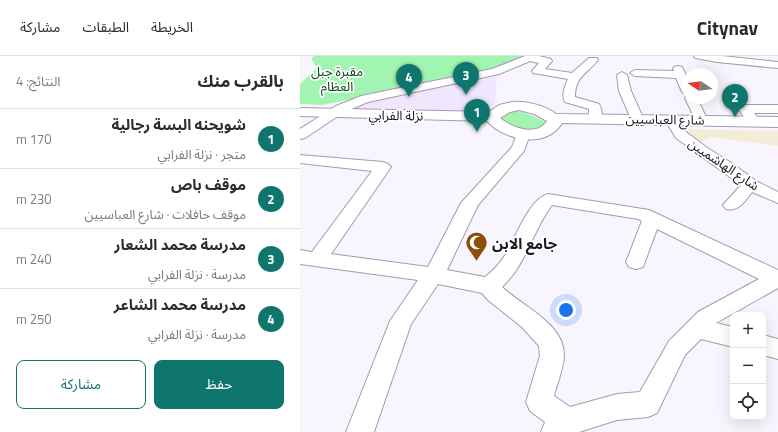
<!DOCTYPE html>
<html lang="ar">
<head>
<meta charset="utf-8">
<style>
	:root { --surface:#fff; --page:#f2f2f3; --text:#2b2b33; --muted:#7c7c81; --line:#e1e1e2; --accent:#0f766e }
	body { margin:0; font-family:"Titillium Web","Noto Sans Arabic",sans-serif; background:var(--page); color:var(--text); direction:rtl }
	.controls { position:absolute; right:12px; bottom:12px; display:grid; overflow:hidden; border-radius:8px; box-shadow:0 4px 16px #0002 }
	.controls button { width:36px; height:36px; display:grid; place-items:center; padding:0; border:0; border-bottom:1px solid var(--line); background:var(--surface); color:var(--text); font:20px sans-serif }
	.compass { position:absolute; left:382px; top:12px; width:36px; height:36px; border-radius:50%; background:var(--surface); box-shadow:0 4px 16px #0002; rotate:283deg }
	.you { position:absolute; left:266px; top:254px; width:14px; height:14px; margin:-10px; border:3px solid #fff; border-radius:50%; background:#1a73e8; box-shadow:0 0 0 6px #1a73e833 }
	.badge { display:grid; place-items:center; width:26px; height:26px; border-radius:50%; background:var(--accent); color:#fff; font-size:13px; font-weight:700 }
	.pin { position:absolute; translate:-50% -33px; filter:drop-shadow(0 1px 2px #0008) }
	.pin::after { content:''; position:absolute; top:21px; width:14px; height:12px; background:inherit; clip-path:polygon(0 0,100% 0,50% 100%) }
	.list { margin:0; padding:0; list-style:none }
	h2 { display:flex; justify-content:space-between; align-items:center; height:52px; margin:0; padding:0 16px; font-size:17px }
	h2 small { font-size:13px; font-weight:400; color:var(--muted) }
	.list li { display:grid; grid-template-columns:26px 1fr auto; gap:12px; align-items:center; box-sizing:border-box; height:60px; padding:0 16px; border-top:1px solid var(--line) }
	.list b { display:block; font-size:15px; white-space:nowrap }
	.list p { margin:0; font-size:13px; white-space:nowrap; color:var(--muted) }
	.list em { font-size:13px; font-style:normal; color:var(--muted) }
	.actions { display:flex; gap:8px; padding:12px 16px }
	.actions a { flex:1; padding:9px 0; border:1px solid var(--accent); border-radius:8px; text-align:center; font-size:14px; color:var(--accent) }
	.actions .main { background:var(--accent); color:#fff }
	.icon { flex:none; width:22px; height:22px; fill:none; stroke:currentColor; stroke-width:2; stroke-linecap:round; stroke-linejoin:round }
	.map { position:relative; flex:none; width:478px; height:376px; overflow:hidden; direction:ltr }
	header { display:flex; align-items:center; gap:24px; box-sizing:border-box; height:56px; padding:0 20px; background:var(--surface); border-bottom:1px solid var(--line) }
	header strong { font-size:19px }
	nav { display:flex; gap:22px; margin-inline-start:auto; font-size:14px }
	main { display:flex }
	aside { flex:1; background:var(--surface) }
	.map>svg:first-child { display:block }
	.commercial { fill:#f5ecd7 }
	.built { fill:#f0e6fe }
	.green { fill:#a2f5b0 }
	.lines { fill:none; stroke-linecap:round; stroke-linejoin:round }
	.minor-casing { stroke:#a39baf; stroke-width:2 }
	.major-casing { stroke:#a39baf; stroke-width:2 }
	.minor { fill:#fff; fill-rule:evenodd }
	.major { fill:#fff; fill-rule:evenodd }
	.labels { text-anchor:middle; dominant-baseline:central; stroke-width:3.5; stroke-linejoin:round; paint-order:stroke }
	.far-park-label { font-size:13px; fill:#07471c; stroke:#fff }
	.far-street-label { font-size:13px; fill:#1a171e; stroke:#fff }
	.poi-label { font-size:15px; font-weight:bold; fill:#1a171e; stroke:#fff; text-anchor:start }
</style>
</head>
<body>
<header>
<strong>Citynav</strong>
<nav><a>الخريطة</a><a>الطبقات</a><a>مشاركة</a></nav>
</header>
<main>
<div class="map">
<svg width="478" height="376" viewBox="0 0 478 376">
	<rect width="100%" height="100%" fill="#f8f5fe"/>
	<path class="commercial" d="M381 73 478 75V90L411 81 396 89Z"/>
	<path class="built" d="M197 17 195 49 178 55 56 52 70 45Z"/>
	<path class="green" d="M15 0H226L176 18 22 49 0 48V28L17 12 11 2Z
		M211 55 223 56 244 65V71L223 77 200 62Z"/>
	<g class="lines">
		<defs>
			<path id="minor" d="M225 0H239L251 3 252 5 245 13 272 17 289 2H297L298 4C287 18 275 20 275 41L299 48C302 53 303 61 300 65H290L289 62V53L265 46C261 39 265 30 268 23L233 17 232 15 239 7 230 5 199 18 68 46 44 56 5 82 0 83V73L36 50 61 40 192 13Z
				M394 0H422L478 6V12L417 6 395 2Z
				M378 10 382 11 388 23V42H397L407 63 406 66H396L395 63 385 42 387 39 382 36 376 22 335 20 330 17 335 14 374 15 373 13 374 11Z
				M322 16 327 19 331 35 343 62 342 65H332L319 35 317 19Z
				M445 49H478V57H454L460 65 458 68H448L439 53 441 50Z
				M375 65 380 66 386 76 406 91 433 108 456 125 478 136V147L452 136C445 145 439 156 426 153L423 149 441 129 376 82 368 69 370 66Z
				M223 74 228 75 230 78 224 95 178 149 147 214 185 221C193 215 200 207 206 198 215 182 230 142 248 138L349 154 478 214V232L416 267 433 271V291L401 283 385 299 357 357 348 361 317 364 279 376H241L245 366 230 355 226 346 240 300 239 290 222 271 188 244 182 237 138 228 111 268 74 376H46L90 265 118 224 0 208V194L12 196 72 115 0 107V99L83 106 88 108 91 111 31 198 128 211 161 147 212 91 218 75ZM252 149 338 163 342 165 326 206 329 211 336 213 343 211 357 173 459 223 398 256 369 285 340 336 317 338 270 351 254 340C257 328 264 311 264 299 264 267 222 250 202 231 226 209 233 174 252 149Z
				M463 279 478 283V303L463 299Z"/>
			<path id="major" d="M212 46C226 45 244 49 256 58L478 61V71L262 67C247 93 205 85 187 65L0 60V52L189 56 199 49ZM219 54 234 58 247 65C237 81 212 72 200 62L210 56Z"/>
		</defs>
		<use href="#minor" class="minor-casing"/>
		<use href="#major" class="major-casing"/>
		<use href="#minor" class="minor"/>
		<use href="#major" class="major"/>
	</g>
	<defs>
		<symbol id="mosque-pin" viewBox="-11 -11 22 30"><path d="M0 17L-7.5 6A9.5 9.5 0 1 1 7.5 6Z" fill="#894f07" stroke="#fff"/><path d="M3.5-4.9A6 6 0 1 0 3.5 4.9A5 5 0 1 1 3.5-4.9Z" fill="#fff"/></symbol>
	</defs>
	<g fill-rule="evenodd">
		<use href="#mosque-pin" x="164" y="174" width="25" height="34"/>
	</g>
	<g class="labels">
		<g class="far-park-label">
			<text x="37" y="15">مقبرة جبل<tspan x="37" dy="15">العظام</tspan></text>
		</g>
		<g class="far-street-label">
			<text transform="translate(96 59) rotate(1)">نزلة الفرابي</text>
			<text transform="translate(365 63) rotate(1)">شارع العباسيين</text>
			<text transform="translate(424 108) rotate(34)">شارع الهاشميين</text>
		</g>
		<g class="poi-label">
			<text x="192" y="187">جامع الابن</text>
		</g>
	</g>
</svg>
<div class="controls">
<button>+</button>
<button>−</button>
<button><svg class="icon" aria-label="locate" viewBox="0 0 24 24"><circle cx="12" cy="12" r="6"/><path d="M12 2v4M12 18v4M2 12h4M18 12h4"/></svg></button>
</div>
<svg class="compass" viewBox="-18 -18 36 36"><path d="M0-13l5 13h-10z" fill="#e53935"/><path d="M0 13l5-13h-10z" fill="#7c7c81"/></svg>
<div class="you"></div>
<div class="pin badge" style="left:177px;top:76px">1</div>
<div class="pin badge" style="left:435px;top:61px">2</div>
<div class="pin badge" style="left:166px;top:39px">3</div>
<div class="pin badge" style="left:109px;top:41px">4</div>
</div>
<aside>
<h2>بالقرب منك<small>النتائج: 4</small></h2>
<ul class="list">
<li><span class="badge">1</span><div><b>شويحنه البسة رجالية</b><p>متجر · نزلة الفرابي</p></div><em>170 m</em></li>
<li><span class="badge">2</span><div><b>موقف باص</b><p>موقف حافلات · شارع العباسيين</p></div><em>230 m</em></li>
<li><span class="badge">3</span><div><b>مدرسة محمد الشعار</b><p>مدرسة · نزلة الفرابي</p></div><em>240 m</em></li>
<li><span class="badge">4</span><div><b>مدرسة محمد الشاعر</b><p>مدرسة · نزلة الفرابي</p></div><em>250 m</em></li>
</ul>
<div class="actions"><a class="main">حفظ</a><a>مشاركة</a></div>
</aside>
</main>
</body>
</html>
